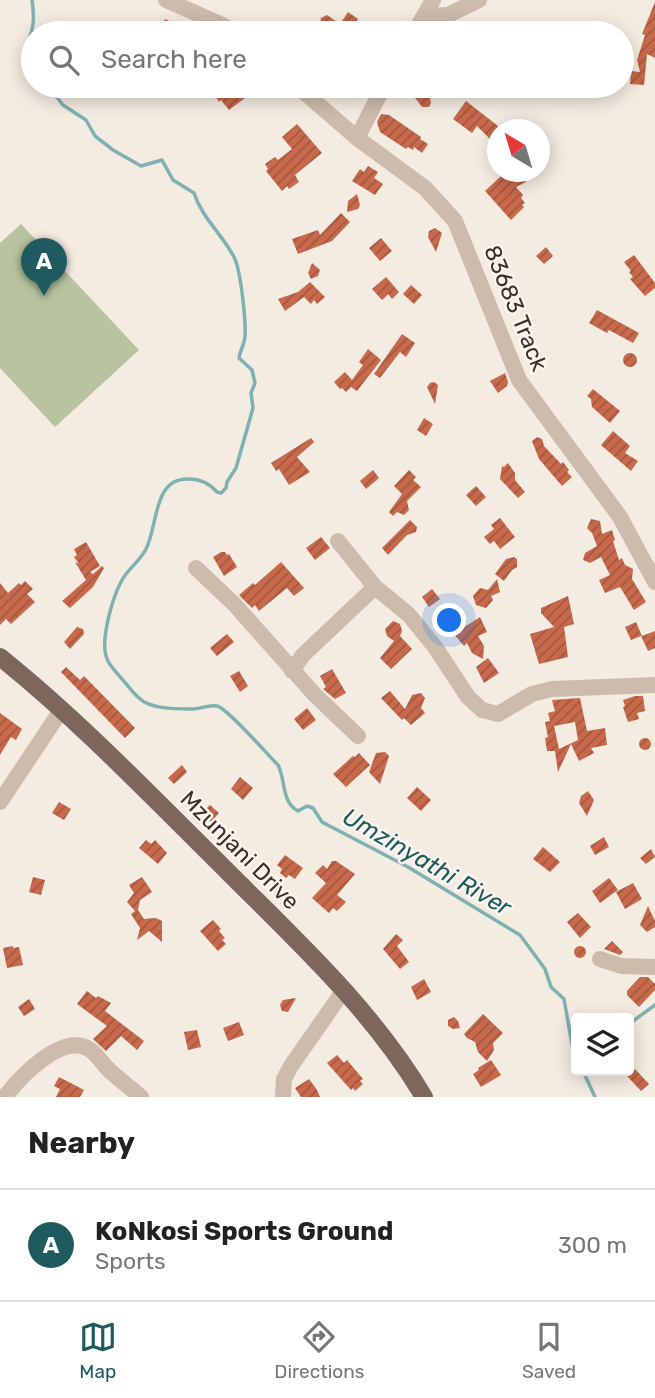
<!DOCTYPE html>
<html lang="en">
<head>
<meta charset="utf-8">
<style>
	:root { --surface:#fff; --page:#f2f2f2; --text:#222; --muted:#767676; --line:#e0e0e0; --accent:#1f5a5e }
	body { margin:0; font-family:Rubik,sans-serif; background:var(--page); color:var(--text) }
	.controls { position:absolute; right:21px; bottom:21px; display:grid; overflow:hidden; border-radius:7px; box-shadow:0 4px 18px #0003 }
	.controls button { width:63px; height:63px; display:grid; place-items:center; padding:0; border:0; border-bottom:2px solid var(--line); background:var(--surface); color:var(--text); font:35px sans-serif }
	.compass { position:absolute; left:487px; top:119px; width:63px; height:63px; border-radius:50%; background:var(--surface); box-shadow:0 4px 18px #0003; rotate:322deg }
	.you { position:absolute; left:450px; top:621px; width:24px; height:24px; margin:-18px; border:5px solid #fff; border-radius:50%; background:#1a73e8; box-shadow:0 0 0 10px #1a73e833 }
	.badge { display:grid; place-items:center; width:46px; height:46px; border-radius:50%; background:var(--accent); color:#fff; font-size:23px; font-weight:700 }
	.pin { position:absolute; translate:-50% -58px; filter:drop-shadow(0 2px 4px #0008) }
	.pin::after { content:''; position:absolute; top:37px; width:24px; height:21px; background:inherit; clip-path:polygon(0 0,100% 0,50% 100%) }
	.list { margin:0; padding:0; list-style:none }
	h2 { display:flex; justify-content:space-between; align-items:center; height:91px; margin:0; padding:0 28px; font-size:30px }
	h2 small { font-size:23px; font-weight:400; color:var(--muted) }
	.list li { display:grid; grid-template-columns:46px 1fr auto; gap:21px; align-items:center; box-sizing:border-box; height:112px; padding:0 28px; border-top:2px solid var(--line) }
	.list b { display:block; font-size:26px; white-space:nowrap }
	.list p { margin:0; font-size:23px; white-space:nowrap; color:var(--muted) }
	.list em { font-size:23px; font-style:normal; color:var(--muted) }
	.icon { flex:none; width:38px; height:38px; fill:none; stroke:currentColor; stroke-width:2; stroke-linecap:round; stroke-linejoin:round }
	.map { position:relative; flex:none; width:655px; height:1097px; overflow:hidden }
	.search { position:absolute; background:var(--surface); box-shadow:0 4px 18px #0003; left:21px; right:21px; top:21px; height:77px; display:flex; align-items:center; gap:18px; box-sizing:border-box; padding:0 24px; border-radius:38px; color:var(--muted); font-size:26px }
	.sheet { height:203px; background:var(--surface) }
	nav { display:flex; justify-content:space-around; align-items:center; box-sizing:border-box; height:98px; border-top:2px solid var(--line); background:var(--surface); font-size:19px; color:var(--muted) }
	nav a { display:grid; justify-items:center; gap:4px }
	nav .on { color:var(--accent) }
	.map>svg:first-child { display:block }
	.pitch { fill:#b8c4a0 }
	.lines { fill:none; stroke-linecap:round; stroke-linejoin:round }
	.stream { stroke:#7fb0b2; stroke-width:3.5 }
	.building { fill:url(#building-hatch); fill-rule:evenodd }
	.minor { stroke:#cdbbac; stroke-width:16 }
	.major { stroke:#7d675c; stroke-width:18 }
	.labels { text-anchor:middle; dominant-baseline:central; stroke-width:5; stroke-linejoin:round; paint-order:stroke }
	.street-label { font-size:23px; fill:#3b302b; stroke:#fbf5ee }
	.water-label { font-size:24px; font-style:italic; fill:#1f5a5e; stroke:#fbf5ee }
</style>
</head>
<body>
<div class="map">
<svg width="655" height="1097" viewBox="0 0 655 1097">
	<defs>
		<pattern id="building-hatch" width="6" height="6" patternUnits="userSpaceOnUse" patternTransform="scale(1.75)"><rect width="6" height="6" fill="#c8694b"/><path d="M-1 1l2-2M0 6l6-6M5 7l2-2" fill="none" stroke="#a4573f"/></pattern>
	</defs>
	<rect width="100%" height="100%" fill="#f4ebe1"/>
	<path class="pitch" d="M21 224 139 350 55 427 0 368V243Z"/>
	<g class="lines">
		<path class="stream" d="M32 0C33 7 34 17 33 24 31 44 17 50 33 69
			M48 86 63 105 86 120 95 136 113 150 141 166 162 160 173 180 194 193C202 218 222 234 234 257 241 270 246 322 245 337 244 345 240 351 239 358L252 370 255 383 251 393 253 408 236 468 227 482 226 488 221 493 217 492C210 484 201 479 189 479 153 477 158 526 146 549 141 559 133 565 126 574 114 590 98 643 108 661 111 667 117 673 121 678 127 684 132 692 139 698 150 709 175 709 190 709 198 710 209 704 217 706 227 708 267 754 278 765 286 780 281 802 298 811L307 806 313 808 322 822 408 867 520 935 545 969 551 987 564 999 573 1050 576 1057
			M629 1024 655 1005
			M583 1071 595 1097"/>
	</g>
	<path class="building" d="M655 2V58L647 54 644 85 630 84 631 71 640 72 637 60 645 35 642 34Z
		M348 12 358 19 350 31 353 33 324 29 320 24 321 18 327 15 340 24Z
		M165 19 173 23 172 24 191 33H165L159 30Z
		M209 86H261L229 110 221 100 219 102Z
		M413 86H427L431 103 429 107H422L409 90Z
		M466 101 498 126V132L490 139 477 126 472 133 453 119Z
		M381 114 389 115 421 137 420 139 428 144 422 153 414 147 413 150 408 147 406 149 380 132 377 122Z
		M297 124 322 153 295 175 299 182 289 189 287 186 282 191 266 171 268 169 265 164 275 157 278 160 292 149 282 137Z
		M368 166 378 172 374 178 383 184 375 195 352 181 360 169 364 172Z
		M520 172 526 182 516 187 523 195 521 198 525 203 522 205 524 207 511 220 485 191 501 176 505 179Z
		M357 194 360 205 358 209 347 212 348 201Z
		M341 213 350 222 332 241 298 254 292 239 318 230 320 235Z
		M435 228 442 233 436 252 428 237 429 231Z
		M381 238 392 251 380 261 369 248Z
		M546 247 553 256 544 264 536 256Z
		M634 255 655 283V288L645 296 630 279 633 277 629 272 631 271 624 262Z
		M312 263 320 270 318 276 311 279 308 273Z
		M386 277 399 292 392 299 388 294 382 300 372 289Z
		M310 282 325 297 317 304 314 300 311 304 304 297 285 311 278 299 298 292Z
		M411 285 422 295 414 304 403 294Z
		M597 310 639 333 633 343 609 330 607 333 589 323Z
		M402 334 415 343 406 357 400 352 380 378 374 374Z
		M368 349 381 360 357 391 351 387 346 392 342 388 340 389 334 382 345 372 352 380 363 365 359 362Z
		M623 360a7 7 0 1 1 14 0a7 7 0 1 1-14 0Z
		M505 373 508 382 507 386 498 393 490 381Z
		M434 382 438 385 435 404 427 387 430 383Z
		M593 389 620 411 610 423 592 407 591 399 587 396Z
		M424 418 433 424 426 436 417 430Z
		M613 431 630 446 625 453 638 461 631 471 601 445Z
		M537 437 542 439 544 446 561 464 563 462 569 470 567 472 572 477 562 486 539 459 532 441Z
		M311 438 314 442 297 457 310 472 289 485 279 469 276 471 271 463Z
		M508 463 515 473V480L525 492 518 498 500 479 502 466 504 467Z
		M373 470 379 478 366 489 360 481Z
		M409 470 416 477 413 480 421 487 407 501 409 510 404 515 397 512 393 516 389 512 402 494 394 486Z
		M476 486 486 497 476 506 466 495Z
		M500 518 515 537 500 549 494 541 490 544 484 537 494 529 491 525Z
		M591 519 600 521 602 534 612 530 615 540 613 541 619 560 622 558 625 565 633 569 632 579 646 602 634 610 620 587 605 593 599 580 610 575 601 557 590 563 583 560 585 553 597 546 592 533 587 528Z
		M410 520 417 527 416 532 407 535 388 555 382 548Z
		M321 537 330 548 315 560 306 548Z
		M86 542 100 566 90 572 93 574 102 566 104 568 93 587 70 608 62 601 86 580 75 562 79 564 74 557 77 555 74 549Z
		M221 552H225L227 555 229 554 237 567 224 576 213 557Z
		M514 557 517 559V567L512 570 504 581 495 574 506 559Z
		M281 562 304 588 294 596 287 588 259 611 255 605 252 608 239 595 253 583 255 585Z
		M497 579 500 592 491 596 493 600 486 608 476 605 473 596 480 588 488 590Z
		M25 581 33 589 27 594 35 602 11 624 6 619 0 625V583L8 593 19 583 21 585Z
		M432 589 440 599 429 607 422 597Z
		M568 596 574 624 564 627 568 657 539 664 530 634 554 627 541 613V608Z
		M451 613 463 628 480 617 487 632 478 636 484 646 483 659 472 653 467 643 464 646 442 620Z
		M393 621 400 624 402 631 400 636 412 649 391 669 380 658 394 641 387 636 385 629Z
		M636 622 642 636 655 631V648L648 651 641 636 631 640 625 627Z
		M77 627 83 629 84 634 70 649 64 642Z
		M227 634 234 642 217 656 210 648Z
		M488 658 499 673 484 683 476 667Z
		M66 667 80 680 84 676 135 728 125 738 61 672Z
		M332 669 346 693 335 699 323 689 326 687 320 676Z
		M239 671 248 686 240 692 230 676Z
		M390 691 405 709 412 695 421 693 425 698 421 708 425 713 411 725 404 718 402 720 381 698Z
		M635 696H643L645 711 637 713 639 719 628 722 623 707 625 706 623 700Z
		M580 698 587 731 605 728 607 745 591 748 594 753 579 761 571 744 558 772 555 751H547L545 738 548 737 545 722 550 721 548 713 555 711 552 700ZM575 722 578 740 559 749 554 726Z
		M307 708 316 720 303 730 294 719Z
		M0 713 22 729 16 740 11 737 0 755Z
		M639 744a6 6 0 1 1 12 0a6 6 0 1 1-12 0Z
		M385 752 389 756 380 784 369 772 376 753Z
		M359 753 370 765 346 787 333 774 353 756 355 757Z
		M182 765 187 772 174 784 168 778Z
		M240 777 253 788 243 800 231 789Z
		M417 787 431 800 421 811 407 798Z
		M588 791 594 800 587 816 579 803 581 796Z
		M59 802 71 809 64 820 52 813Z
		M210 805 219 813 211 822 202 813Z
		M604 837 609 847 595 855 590 846Z
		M146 840 151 844 155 840 167 853 158 864 139 848Z
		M543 847 560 862 550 872 533 859Z
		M651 849 655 857 646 864 640 858Z
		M285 855 303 868 295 879 289 875 286 878 280 873 282 869 277 865Z
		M332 861H336L355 874 337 895 346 902 337 911 333 908 329 913 312 898 326 883 315 873 323 865 327 869Z
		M33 877 45 880 41 895 29 892Z
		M142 877 152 892 140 900 138 910 144 919 156 918 162 921V942L149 931 137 940 140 928 131 914 135 911 127 902 134 893 129 885Z
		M609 878 618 890 600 903 592 891Z
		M633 883 642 899 625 909 616 892Z
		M648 906 655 921V927L647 932 640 925Z
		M578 913 591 927 580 938 567 922Z
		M213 920 221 929 219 931 225 938 222 940 226 944 218 951 200 931Z
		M396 934 403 940 397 946 409 962 400 969 383 949Z
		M612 941 623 952 620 955 604 949Z
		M574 952a6 6 0 1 1 12 0a6 6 0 1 1-12 0Z
		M13 946V948L19 947 23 965 7 968 3 948Z
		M640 977H648L655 984V990L639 1007 627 995V991Z
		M424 979 431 992 417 1000 411 987Z
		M87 991 96 998 98 996 111 1003 105 1011 144 1041 137 1050 121 1036 106 1051 93 1039 107 1026 77 1004Z
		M296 998 288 1012 282 1011 280 1005 283 1000Z
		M29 999 35 1009 24 1016 18 1007Z
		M483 1014 503 1033 493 1043 494 1050 487 1061 478 1052 475 1042 467 1038 464 1034Z
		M454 1017 458 1021 460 1028 453 1029 448 1026V1020Z
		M239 1022 244 1035 228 1041 223 1028Z
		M197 1030 201 1047 188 1050 184 1032Z
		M337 1055 344 1063 347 1060 363 1079 360 1081 363 1084 355 1091 353 1088 351 1090 327 1063Z
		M491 1060 501 1075 481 1087 473 1074 479 1070 478 1068Z
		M635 1069 649 1084 641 1091 627 1076Z
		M59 1077 84 1090 80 1097H56L60 1089 54 1086Z
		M309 1079 317 1090 320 1097H301L295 1088Z"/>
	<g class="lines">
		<path class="minor" d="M166 0 220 24 236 33
			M424 16 448 15 479 0
			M414 33 433 0
			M297 86 357 138 425 188 455 221 519 380 620 517 655 582
			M357 138 384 86
			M338 541 375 587 409 615 435 647 468 697 482 710 498 714 532 694 552 689 655 685
			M196 568 235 605 315 695 358 736
			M292 671 303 655 375 587
			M0 802 62 709
			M600 959 621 966 655 967
			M5 1097C19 1078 62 1032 89 1049 96 1053 102 1063 108 1069 118 1079 130 1087 141 1097
			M283 1097 284 1079 291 1066 344 990"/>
		<path class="major" d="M0 657C82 723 154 799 229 873 299 943 373 1011 424 1097"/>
	</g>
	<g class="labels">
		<g class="street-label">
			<text transform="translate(516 308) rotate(68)">83683 Track</text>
			<text transform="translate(240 850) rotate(45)">Mzunjani Drive</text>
		</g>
		<g class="water-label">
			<text transform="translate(427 862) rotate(30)">Umzinyathi River</text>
		</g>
	</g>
</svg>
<div class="controls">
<button><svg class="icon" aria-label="layers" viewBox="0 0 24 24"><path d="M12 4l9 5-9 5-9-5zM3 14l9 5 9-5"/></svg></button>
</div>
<svg class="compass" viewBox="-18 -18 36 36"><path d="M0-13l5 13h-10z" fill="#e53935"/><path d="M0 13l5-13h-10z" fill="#767676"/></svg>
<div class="you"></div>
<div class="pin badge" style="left:44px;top:296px">A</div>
<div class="search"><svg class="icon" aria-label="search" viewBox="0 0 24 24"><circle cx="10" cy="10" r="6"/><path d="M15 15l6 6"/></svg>Search here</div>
</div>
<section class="sheet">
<h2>Nearby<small></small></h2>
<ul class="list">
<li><span class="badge">A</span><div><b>KoNkosi Sports Ground</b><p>Sports</p></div><em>300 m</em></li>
</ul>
</section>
<nav>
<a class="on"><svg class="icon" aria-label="map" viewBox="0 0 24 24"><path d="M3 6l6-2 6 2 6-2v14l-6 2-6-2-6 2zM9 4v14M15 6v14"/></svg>Map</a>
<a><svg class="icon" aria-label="directions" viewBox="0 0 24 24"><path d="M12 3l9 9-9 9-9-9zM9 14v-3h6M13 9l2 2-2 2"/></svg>Directions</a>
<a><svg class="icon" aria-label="saved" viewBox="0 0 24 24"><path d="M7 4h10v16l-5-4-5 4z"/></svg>Saved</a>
</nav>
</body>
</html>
